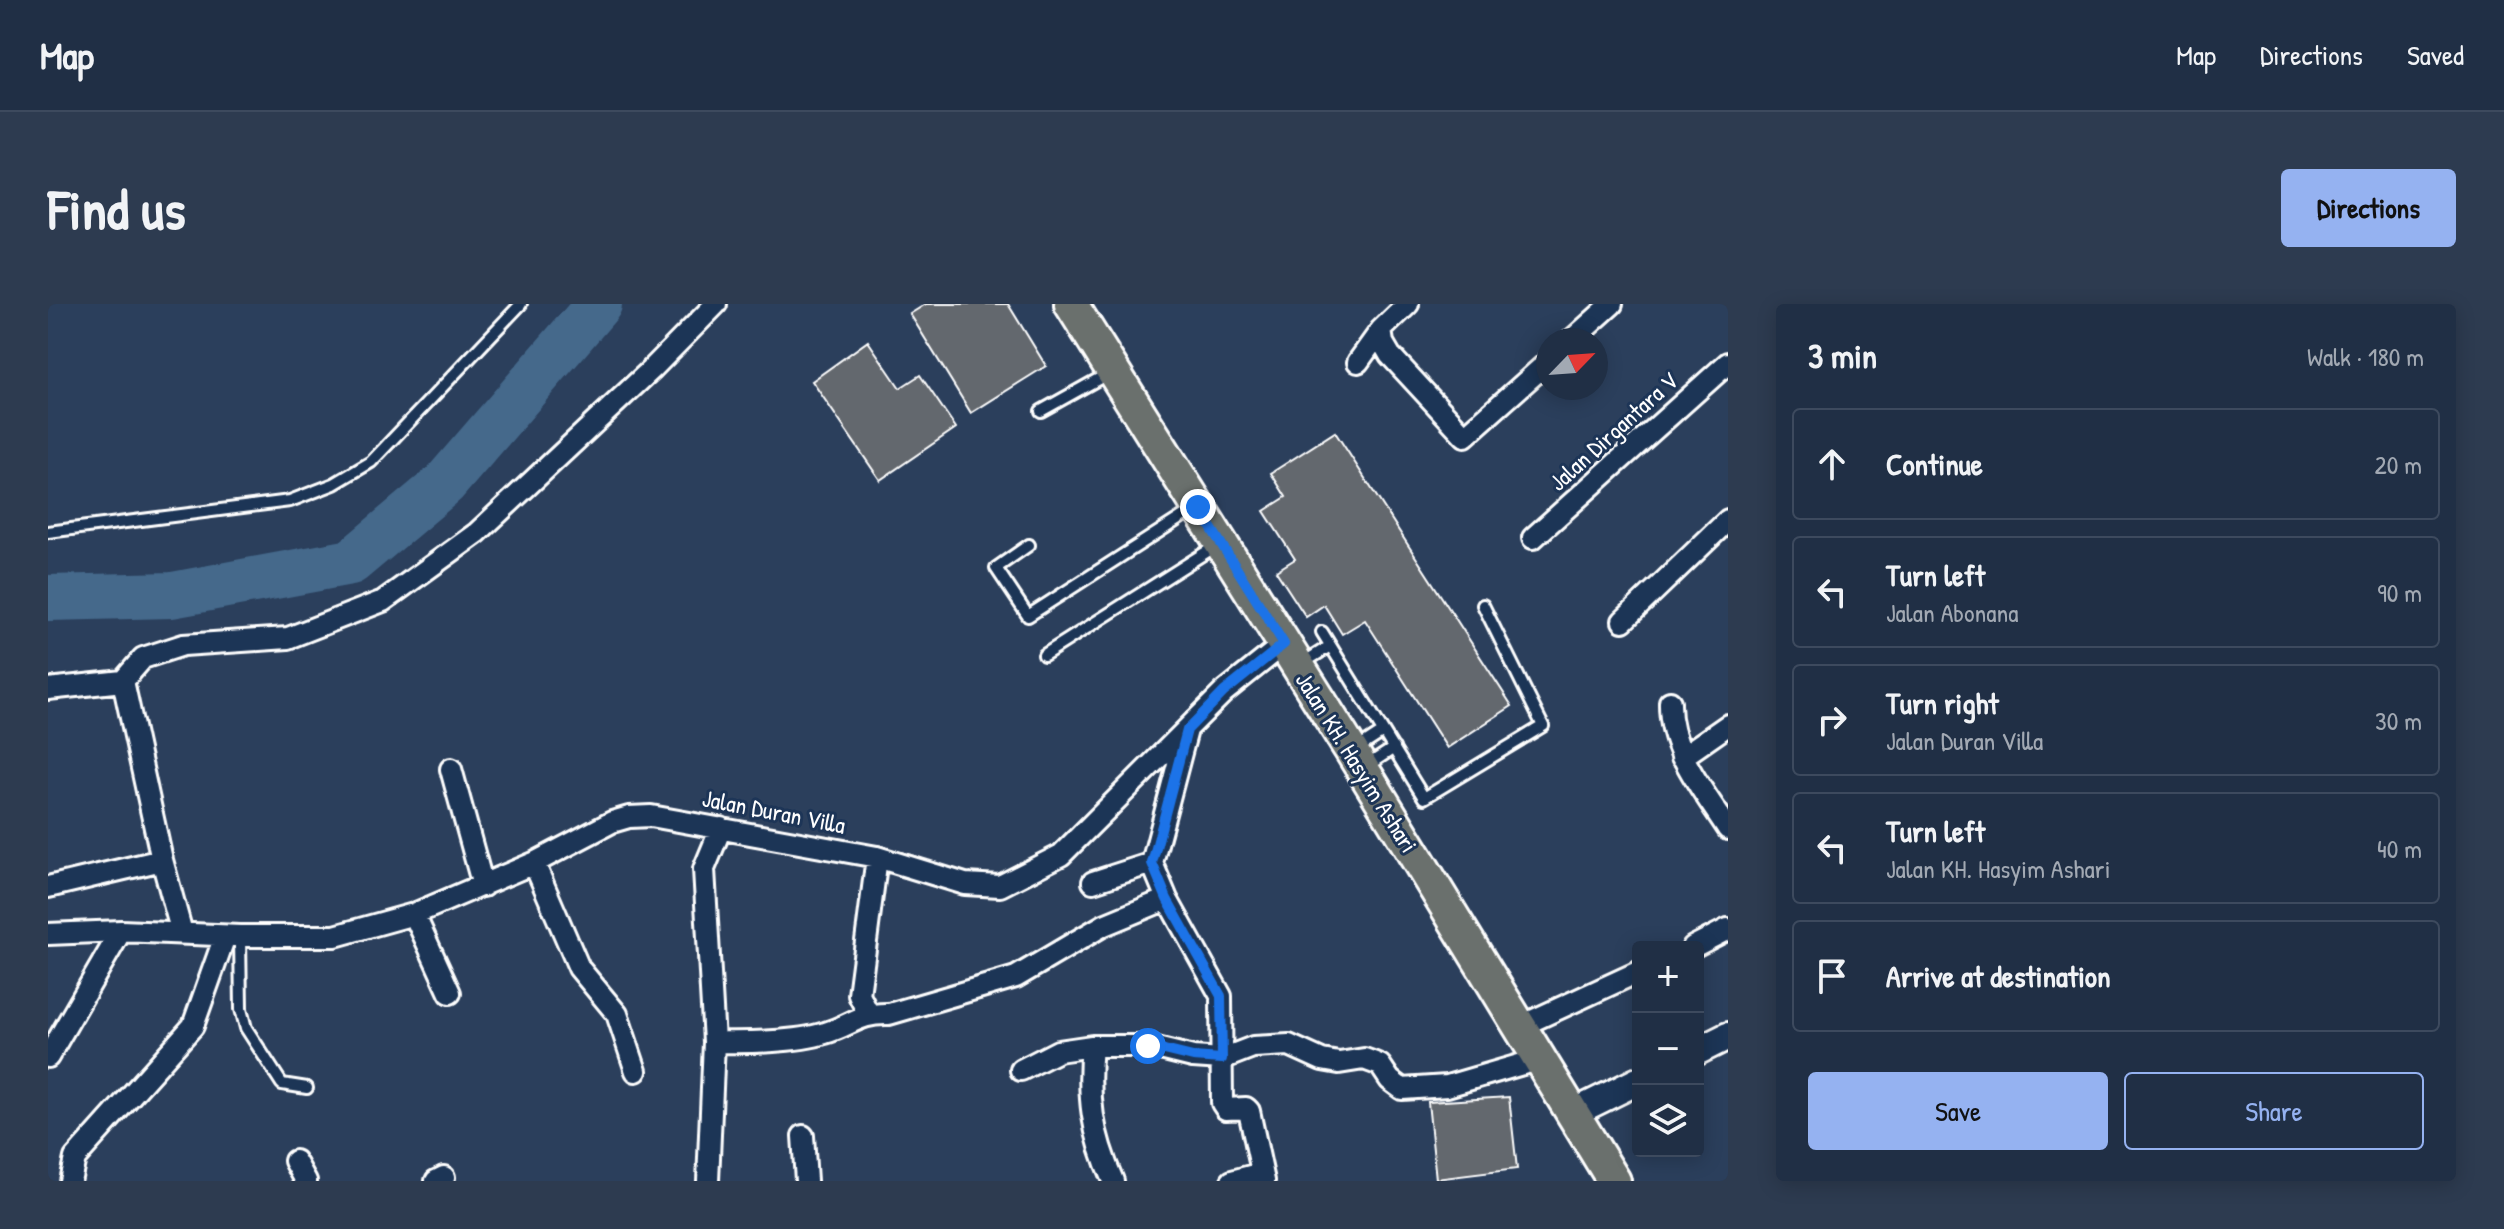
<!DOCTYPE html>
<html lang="en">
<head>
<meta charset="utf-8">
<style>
	:root { --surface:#202f45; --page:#2d3b50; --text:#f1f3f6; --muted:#a2a9b3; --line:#3d4a5e; --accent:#95b2f1 }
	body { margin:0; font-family:"Patrick Hand",sans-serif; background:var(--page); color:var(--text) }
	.controls { position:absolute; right:24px; bottom:24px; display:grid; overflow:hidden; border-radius:8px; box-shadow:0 4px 20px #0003 }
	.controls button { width:72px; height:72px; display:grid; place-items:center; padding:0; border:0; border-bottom:2px solid var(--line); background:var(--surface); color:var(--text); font:40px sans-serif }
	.compass { position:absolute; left:1488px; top:24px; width:72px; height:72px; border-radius:50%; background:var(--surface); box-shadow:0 4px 20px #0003; rotate:65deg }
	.stop { position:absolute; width:24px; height:24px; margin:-18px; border:6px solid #1a73e8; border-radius:50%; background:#fff }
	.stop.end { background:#1a73e8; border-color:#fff; box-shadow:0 2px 8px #0008 }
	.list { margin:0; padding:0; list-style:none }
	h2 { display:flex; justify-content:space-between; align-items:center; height:104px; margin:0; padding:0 32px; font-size:34px }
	h2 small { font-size:26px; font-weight:400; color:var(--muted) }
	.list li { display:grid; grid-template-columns:52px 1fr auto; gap:24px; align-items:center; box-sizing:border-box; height:112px; margin:0 16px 16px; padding:0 16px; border:2px solid var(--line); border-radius:8px }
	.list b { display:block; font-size:30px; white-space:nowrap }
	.list p { margin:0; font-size:26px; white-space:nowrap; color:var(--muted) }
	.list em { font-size:26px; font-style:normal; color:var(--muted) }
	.actions { display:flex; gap:16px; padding:24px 32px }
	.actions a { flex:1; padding:18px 0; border:2px solid var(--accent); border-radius:8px; text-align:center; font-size:28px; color:var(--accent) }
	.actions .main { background:var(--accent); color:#111 }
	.icon { flex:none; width:44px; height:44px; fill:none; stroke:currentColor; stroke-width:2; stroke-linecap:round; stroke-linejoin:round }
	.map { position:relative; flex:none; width:1680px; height:877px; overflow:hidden; border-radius:8px }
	header { display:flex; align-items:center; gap:48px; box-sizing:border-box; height:112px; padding:0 40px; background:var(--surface); border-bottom:2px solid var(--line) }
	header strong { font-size:38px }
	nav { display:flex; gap:44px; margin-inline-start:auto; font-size:28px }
	.intro { display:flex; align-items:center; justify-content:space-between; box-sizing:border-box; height:192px; padding:0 48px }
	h1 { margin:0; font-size:56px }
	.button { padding:20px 36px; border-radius:8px; background:var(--accent); color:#111; font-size:28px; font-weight:700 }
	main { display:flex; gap:48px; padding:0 48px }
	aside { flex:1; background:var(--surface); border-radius:8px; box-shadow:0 4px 20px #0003 }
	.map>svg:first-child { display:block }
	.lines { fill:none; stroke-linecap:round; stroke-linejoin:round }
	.river { stroke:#44698b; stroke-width:46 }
	.building { fill:#64686e; stroke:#fff; stroke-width:2 }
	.service-casing { stroke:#fff; stroke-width:16 }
	.minor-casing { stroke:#fff; stroke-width:26 }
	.tertiary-casing { stroke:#fff; stroke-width:32 }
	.primary-casing { stroke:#fff; stroke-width:38 }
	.service { stroke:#1d3557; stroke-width:10 }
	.minor { stroke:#1d3557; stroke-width:20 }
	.tertiary { stroke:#1d3557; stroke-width:26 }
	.primary { stroke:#6b706d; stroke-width:32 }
	.route { stroke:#1a73e8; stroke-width:10 }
	.labels { text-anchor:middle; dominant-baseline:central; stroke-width:6; stroke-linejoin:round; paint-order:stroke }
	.street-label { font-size:24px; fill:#fff; stroke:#1d3557 }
</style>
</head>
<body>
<header>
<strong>Map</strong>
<nav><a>Map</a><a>Directions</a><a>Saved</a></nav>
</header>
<div class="intro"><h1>Find us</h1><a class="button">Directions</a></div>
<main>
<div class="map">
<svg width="1680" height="877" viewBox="0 0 1680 877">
	<rect width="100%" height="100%" fill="#2b3f5c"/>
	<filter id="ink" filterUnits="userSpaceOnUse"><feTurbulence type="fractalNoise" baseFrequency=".0125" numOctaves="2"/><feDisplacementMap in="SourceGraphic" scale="16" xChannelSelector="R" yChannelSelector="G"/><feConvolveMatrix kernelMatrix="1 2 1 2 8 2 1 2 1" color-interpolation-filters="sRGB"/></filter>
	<g filter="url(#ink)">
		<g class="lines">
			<path class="river" d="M0 294 124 291 303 258 396 180 551 0"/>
		</g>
		<path class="building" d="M878 0H960L998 62 923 109 862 10Z
			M820 37 852 84 872 71 908 124 832 176 764 77Z
			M1287 128 1464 402 1399 444 1317 316 1294 330 1276 301 1258 313 1228 267 1247 255 1216 207 1238 193 1223 169Z
			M1461 793 1469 865 1388 875 1380 798Z"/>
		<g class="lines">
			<defs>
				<path id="service" d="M993 107 1063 68
					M0 228 242 197 286 180 323 158 473 0
					M981 241 948 264 980 312 1148 204
					M1274 328 1376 494 1495 422 1435 301
					M996 351 1171 240
					M1255 359 1282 342
					M1309 445 1335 428
					M1317 463 1346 444
					M192 632 193 705 198 724 234 780 259 784"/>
				<path id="minor" d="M1333 26 1335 39 1342 51 1417 132 1500 58
					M1524 36 1564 0
					M1310 58 1333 26 1360 0
					M1485 234 1680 59
					M1575 317 1680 216
					M0 385 75 377
					M1622 398C1621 446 1655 486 1680 525
					M1139 426 1104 559 1119 595 1173 692 1174 799 1178 805 1198 804 1201 807 1216 877
					M1634 453 1680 421
					M403 465 435 582
					M486 559 531 664 569 710 588 767
					M1045 578 1104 559
					M0 583 114 556
					M366 610 402 689
					M134 629 114 556 75 377 95 354 135 341 240 334 335 297 429 229 605 64 668 0
					M0 630 73 627 192 632H287L366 610 486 559 564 518 581 513 603 512 829 553 917 580 952 582 1013 551 1176 388 1236 340
					M1645 643 1680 625
					M820 709 811 691 829 553
					M1473 722 1590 668
					M666 738C695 739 750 738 777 729 805 721 810 709 841 710L968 673 1056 621 1119 595
					M1044 742C1039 792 1044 830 1065 877
					M0 753 73 627
					M973 766 1010 747 1044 742H1100L1145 753 1174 755 1205 743 1241 741 1274 756 1291 759 1316 755 1327 759 1332 761 1342 776 1354 785 1399 782 1492 755
					M755 832 758 877
					M247 857 258 877
					M22 877 27 854 145 722 177 632
					M388 877 396 873
					M660 877 666 738 656 565 673 524
					M1184 877 1214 869"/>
				<path id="tertiary" d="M1650 747 1680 732
					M1525 809 1590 777"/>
				<path id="primary" d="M1023 0 1304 448 1566 877"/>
			</defs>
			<use href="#service" class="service-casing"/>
			<use href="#minor" class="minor-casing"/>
			<use href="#tertiary" class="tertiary-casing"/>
			<use href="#primary" class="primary-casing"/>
			<use href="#service" class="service"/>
			<use href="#minor" class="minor"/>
			<use href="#tertiary" class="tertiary"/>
			<use href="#primary" class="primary"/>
		</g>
	</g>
	<g class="lines" filter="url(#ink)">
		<path class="route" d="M1100 742 1145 753 1174 755 1173 692 1119 595 1104 559 1139 426 1176 388 1236 340 1150 203"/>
	</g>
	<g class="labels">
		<g class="street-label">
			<text transform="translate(1565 127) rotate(-42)">Jalan Dirgantara V</text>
			<text transform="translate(1309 458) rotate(58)">Jalan KH. Hasyim Ashari</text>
			<text transform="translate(726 507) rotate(11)">Jalan Duran Villa</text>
		</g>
	</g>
</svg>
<div class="controls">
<button>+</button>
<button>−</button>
<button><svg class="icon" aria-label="layers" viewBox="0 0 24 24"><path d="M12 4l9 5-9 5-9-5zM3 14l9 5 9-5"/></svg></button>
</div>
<svg class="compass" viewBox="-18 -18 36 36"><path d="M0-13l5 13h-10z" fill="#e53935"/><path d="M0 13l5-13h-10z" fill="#a2a9b3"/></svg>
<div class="stop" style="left:1100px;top:742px"></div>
<div class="stop end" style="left:1150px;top:203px"></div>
</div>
<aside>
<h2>3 min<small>Walk · 180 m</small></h2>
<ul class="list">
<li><svg class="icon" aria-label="ahead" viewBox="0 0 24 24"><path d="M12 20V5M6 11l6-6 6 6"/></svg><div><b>Continue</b></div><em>20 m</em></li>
<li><svg class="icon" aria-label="left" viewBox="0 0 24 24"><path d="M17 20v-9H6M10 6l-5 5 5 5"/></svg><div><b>Turn left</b><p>Jalan Abonana</p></div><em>90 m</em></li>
<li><svg class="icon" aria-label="right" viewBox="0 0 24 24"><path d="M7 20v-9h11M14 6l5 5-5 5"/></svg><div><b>Turn right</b><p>Jalan Duran Villa</p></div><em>30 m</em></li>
<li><svg class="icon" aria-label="left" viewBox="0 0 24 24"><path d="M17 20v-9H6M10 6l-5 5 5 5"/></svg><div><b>Turn left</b><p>Jalan KH. Hasyim Ashari</p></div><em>40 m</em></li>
<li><svg class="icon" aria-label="arrive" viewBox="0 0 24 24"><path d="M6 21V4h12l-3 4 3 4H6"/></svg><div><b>Arrive at destination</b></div></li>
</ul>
<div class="actions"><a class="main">Save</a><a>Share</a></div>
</aside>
</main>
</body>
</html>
